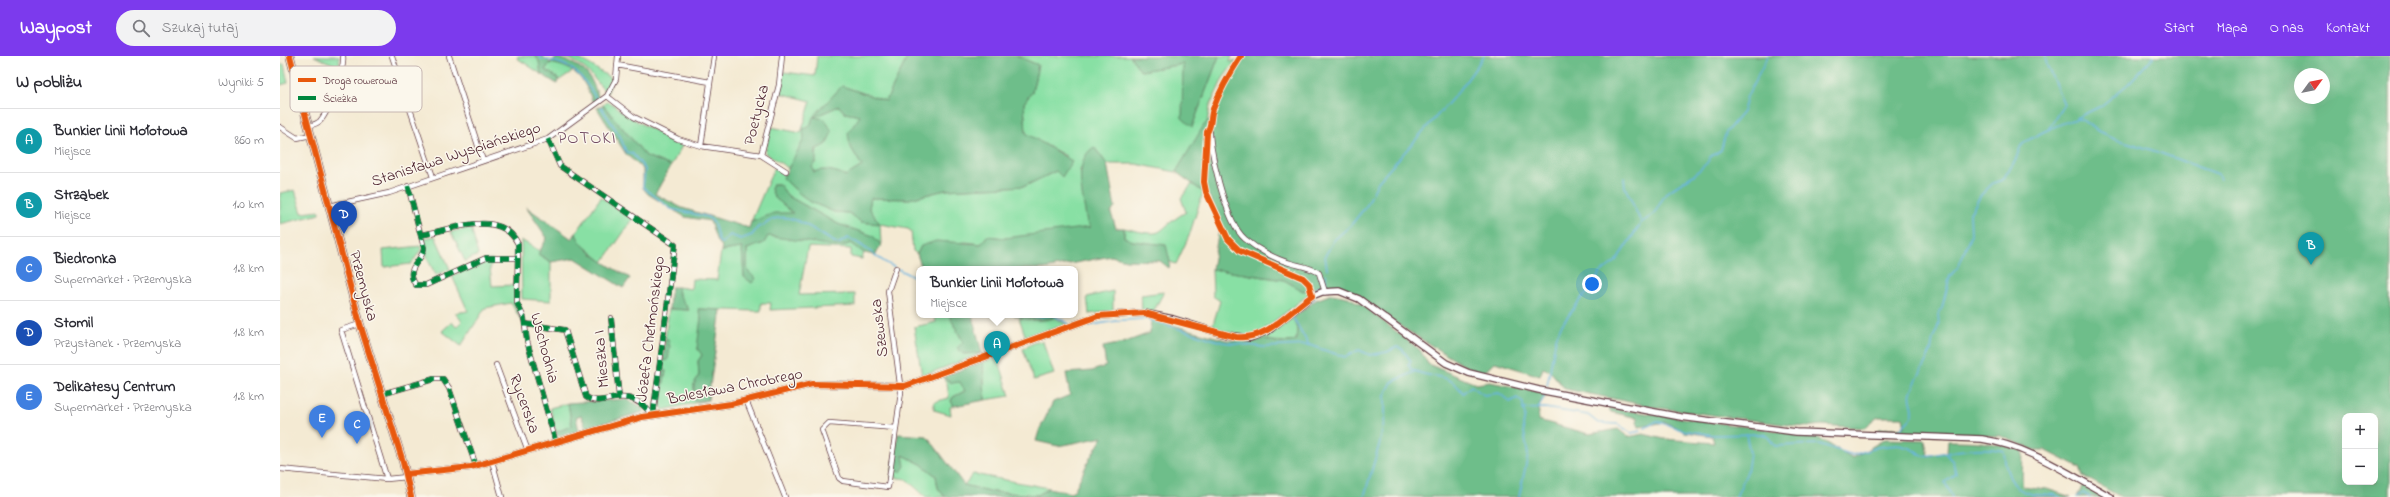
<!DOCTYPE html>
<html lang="pl">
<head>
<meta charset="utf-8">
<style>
	:root { --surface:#fff; --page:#f2f2f3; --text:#2b2b33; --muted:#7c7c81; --line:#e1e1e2; --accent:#7c3aed }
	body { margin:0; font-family:"Indie Flower",sans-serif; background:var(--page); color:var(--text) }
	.controls { position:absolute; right:12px; bottom:12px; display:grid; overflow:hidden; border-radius:8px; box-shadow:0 4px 16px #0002 }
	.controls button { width:36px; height:36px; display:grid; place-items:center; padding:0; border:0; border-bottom:1px solid var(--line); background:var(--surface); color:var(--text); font:20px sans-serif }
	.compass { position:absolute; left:2014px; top:12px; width:36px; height:36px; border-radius:50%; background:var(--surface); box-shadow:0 4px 16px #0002; rotate:57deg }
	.you { position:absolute; left:1312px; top:228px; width:14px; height:14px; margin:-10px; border:3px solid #fff; border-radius:50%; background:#1a73e8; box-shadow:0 0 0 6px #1a73e833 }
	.badge { display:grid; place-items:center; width:26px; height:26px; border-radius:50%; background:var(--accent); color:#fff; font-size:13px; font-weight:700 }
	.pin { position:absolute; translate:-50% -33px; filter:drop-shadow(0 1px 2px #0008) }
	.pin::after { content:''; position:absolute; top:21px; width:14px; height:12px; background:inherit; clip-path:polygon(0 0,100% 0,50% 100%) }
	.popup { position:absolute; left:636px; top:210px; width:162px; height:52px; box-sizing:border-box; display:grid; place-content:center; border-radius:8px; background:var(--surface); filter:drop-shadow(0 1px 3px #0005); font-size:13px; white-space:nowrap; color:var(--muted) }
	.popup b { font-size:15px; color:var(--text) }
	.popup::after { content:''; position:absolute; left:50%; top:100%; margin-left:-8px; border:8px solid transparent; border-top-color:var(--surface) }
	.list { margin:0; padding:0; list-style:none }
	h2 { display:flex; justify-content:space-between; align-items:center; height:52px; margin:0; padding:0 16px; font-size:17px }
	h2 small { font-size:13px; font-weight:400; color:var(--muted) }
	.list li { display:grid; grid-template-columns:26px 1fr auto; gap:12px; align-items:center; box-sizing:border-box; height:64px; padding:0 16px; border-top:1px solid var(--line) }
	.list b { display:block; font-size:15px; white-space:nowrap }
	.list p { margin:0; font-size:13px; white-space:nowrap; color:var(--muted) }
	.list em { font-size:13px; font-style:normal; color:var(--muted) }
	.icon { flex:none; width:22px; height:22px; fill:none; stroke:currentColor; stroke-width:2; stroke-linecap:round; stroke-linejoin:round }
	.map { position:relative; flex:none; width:2110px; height:441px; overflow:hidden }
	header { display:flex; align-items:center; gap:24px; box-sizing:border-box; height:56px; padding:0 20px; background:var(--accent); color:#fff }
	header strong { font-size:19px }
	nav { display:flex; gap:22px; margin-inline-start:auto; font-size:14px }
	.search { width:280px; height:36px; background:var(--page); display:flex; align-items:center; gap:10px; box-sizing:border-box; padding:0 14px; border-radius:22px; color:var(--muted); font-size:15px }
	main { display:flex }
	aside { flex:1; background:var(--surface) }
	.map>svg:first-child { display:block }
	.green { fill:#88e0a4; stroke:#698068 }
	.forest { fill:#6ebe8a; stroke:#5c6e5a; fill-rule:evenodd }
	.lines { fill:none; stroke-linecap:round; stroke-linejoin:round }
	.stream { stroke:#67b4e1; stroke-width:1.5 }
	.minor-casing { stroke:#643d44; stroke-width:6 }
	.tertiary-casing { stroke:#643d44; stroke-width:8 }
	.primary-casing { stroke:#643d44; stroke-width:9 }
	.minor { stroke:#fff; stroke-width:4.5 }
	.tertiary { stroke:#fff; stroke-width:5.5 }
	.primary { stroke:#fff; stroke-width:7 }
	.quiet { stroke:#00873e; stroke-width:5; stroke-dasharray:10 5; stroke-linecap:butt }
	.cycleway-casing { stroke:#fbf7ec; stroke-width:8 }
	.cycleway { stroke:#e8590c; stroke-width:6 }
	.labels { text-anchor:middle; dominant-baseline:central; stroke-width:3; stroke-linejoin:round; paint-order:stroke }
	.street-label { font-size:16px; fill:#4a1f2b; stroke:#fbf7ec }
	.neighbourhood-label { font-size:17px; letter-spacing:1px; fill:#734b63; stroke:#fbf7ec }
	.key { fill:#fbf7ec; stroke:#c6b6b2; stroke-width:1 }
	.key-label { font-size:11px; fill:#4a1f2b }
</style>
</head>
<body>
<header>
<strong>Waypost</strong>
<div class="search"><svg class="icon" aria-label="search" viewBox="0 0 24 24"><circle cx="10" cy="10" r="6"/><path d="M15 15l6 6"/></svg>Szukaj tutaj</div>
<nav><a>Start</a><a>Mapa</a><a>O nas</a><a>Kontakt</a></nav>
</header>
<main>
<aside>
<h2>W pobliżu<small>Wyniki: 5</small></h2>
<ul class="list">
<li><span class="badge" style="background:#0f9aa8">A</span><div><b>Bunkier Linii Mołotowa</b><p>Miejsce</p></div><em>860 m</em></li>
<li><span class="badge" style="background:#0f9aa8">B</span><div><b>Strząbek</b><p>Miejsce</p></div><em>1.0 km</em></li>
<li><span class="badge" style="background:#3f7fe0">C</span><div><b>Biedronka</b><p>Supermarket · Przemyska</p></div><em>1.8 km</em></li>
<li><span class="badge" style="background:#1a4fb4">D</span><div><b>Stomil</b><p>Przystanek · Przemyska</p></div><em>1.8 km</em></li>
<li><span class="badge" style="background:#3f7fe0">E</span><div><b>Delikatesy Centrum</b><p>Supermarket · Przemyska</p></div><em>1.8 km</em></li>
</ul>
</aside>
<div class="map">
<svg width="2110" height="441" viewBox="0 0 2110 441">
	<rect width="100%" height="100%" fill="#fbf7ec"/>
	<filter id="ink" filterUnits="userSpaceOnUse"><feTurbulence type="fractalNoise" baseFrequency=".025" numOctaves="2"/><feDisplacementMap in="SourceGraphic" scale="8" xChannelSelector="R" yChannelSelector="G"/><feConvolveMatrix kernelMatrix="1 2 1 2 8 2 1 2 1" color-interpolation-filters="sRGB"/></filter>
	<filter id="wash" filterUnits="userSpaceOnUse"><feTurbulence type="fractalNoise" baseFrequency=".012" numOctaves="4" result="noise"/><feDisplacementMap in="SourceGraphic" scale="16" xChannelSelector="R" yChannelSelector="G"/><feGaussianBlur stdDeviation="0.9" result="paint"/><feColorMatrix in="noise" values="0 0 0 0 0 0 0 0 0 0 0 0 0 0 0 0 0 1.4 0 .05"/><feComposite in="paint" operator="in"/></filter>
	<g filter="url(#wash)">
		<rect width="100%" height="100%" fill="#f4ead3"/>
		<path class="green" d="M34 0H59L60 11Z
			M238 0H255L259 5 261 18 237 2Z
			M283 0C303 0 317 15 333 23L327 38C310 18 308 11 283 0Z
			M537 0H628L606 45 562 30 535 60 559 50 565 57 581 60 570 90 582 110 566 120C557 115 543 112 534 116L532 111C541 99 535 76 534 61L517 98 508 112 485 97 491 71 521 77 531 45 500 37 504 16 535 20Z
			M737 0H850L861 15 903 8 904 29 912 71 939 0H952L950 6 956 4 943 22 930 50 927 66 896 116 856 108H827L814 91 800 114 807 167 812 171 805 174 725 182 707 180 701 188 686 186 641 190 637 198 633 195 631 175 628 173 600 168 601 189 593 180 558 168 508 140 499 128H494L491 133 494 141 514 157 471 166 494 112 505 118 503 122 520 138 531 146 554 156 569 157 581 166 600 168 589 152 591 142 629 143 665 134 745 130 776 115 782 121 786 100 746 78 744 47 752 36 758 9Z
			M270 7 286 10 293 15 278 25V22L265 14Z
			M4 8 8 27 0 29V9Z
			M326 46C333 46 335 51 341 55 360 68 382 79 403 88L391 110 366 100 323 49Z
			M912 128 923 136 909 180 896 208 890 206 885 189 852 185 844 181V172C890 183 871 176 906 156L901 142Z
			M15 134 22 157 40 155V158L0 168V137Z
			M321 141 353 163 323 206 298 185 296 177Z
			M191 171 198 199 185 205 171 176Z
			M488 179 564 190 571 187 584 197 582 203 571 201V193L528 191 519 239 575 238V250L490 254 491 247H481V255H474L418 253 421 261 422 299 418 305 419 319 414 328V345L428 344 383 354 382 351 379 350 386 315H381L383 305 388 304V283H385L389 253 409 254 399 239 398 231 411 233 412 223 437 224 441 195C449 195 454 192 462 192L464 221 471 220 467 214V193L484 187Z
			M155 180 170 213 156 219C150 208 142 195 145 182Z
			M241 184 260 195 258 198 271 206V245L242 243Z
			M141 190V194L131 208 104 211 103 194Z
			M205 204H213L210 212 212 230 234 229 235 248 242 266 231 247 205 252 181 290 162 275 172 266 176 271 182 265 175 257 188 255 172 220Z
			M932 213 1004 224 1023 235 1029 233 1028 239 982 275 973 279 964 280 932 272 940 245 933 240Z
			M833 235V255L809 258 807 241Z
			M884 236 873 256 862 255 861 239Z
			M654 259H669L683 286 678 292 683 298 702 297 642 320 634 271 656 266Z
			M772 260 787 269 746 282 739 262 761 264Z
			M1013 262 1017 273 1016 285C1000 287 986 283 970 286L986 279Z
			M757 285 763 286 774 318 754 324 743 293Z
			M718 302 730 340 705 344 703 306Z
			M662 320 672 327 680 325 685 335 673 341 671 345 674 350 670 351 671 359 654 354V346L669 342 667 327Z
			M288 347 292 370 276 376 270 352Z
			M623 399 641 408 656 420 658 432 665 441H646L626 423 611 421 612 413Z
			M693 418 769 432 758 439 712 436 684 429Z"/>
		<path class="forest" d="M255 0H263L270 7 278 1C306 13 309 14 319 43L313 47C304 22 297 12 270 7L265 14 278 22 277 28 261 18 259 5Z
			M628 0H737L758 9 752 36 744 47 746 77 792 105 782 121 776 115 745 130 665 134 629 143 591 142 589 152 600 168 581 166 569 157 554 156 531 146 520 138 503 122 524 83 523 73 530 70 533 61 562 30 606 45ZM559 50 565 57 580 60 568 77 570 90 582 110 566 120C557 115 543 112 534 116L532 111 536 106V93L546 89 552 76 545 63 534 61Z
			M850 0H939L912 71 902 62 903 8 861 15Z
			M962 0H2110V441H1841L1803 420 1800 412 1765 394H1754L1721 380 1594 377 1598 373 1625 371 1623 361H1598L1584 372 1542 369 1524 371 1379 352 1285 333 1270 315 1263 312 1260 320 1215 306 1203 317 1183 309 1123 272 1062 230H1044L1023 235 1004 224 932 213 941 163 929 140 896 116 924 69 931 62 945 26ZM2020 18H2044V42H2020ZM2065 360H2095V426H2065Z
			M323 49 366 100 391 110 375 138 402 152 469 172 471 166 494 157H513L494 141 491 133 493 128H499L508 140 558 168 593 180 601 189 595 199 584 197 571 187 564 190H554L488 180 484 187 467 193V214L476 223 472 227 464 221 462 192 441 195 442 190 437 186 430 165 405 161 368 138 363 132V113L346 98 317 52Z
			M814 91 827 108 835 151 831 157 836 172H844V181L853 185 886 189 890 206 889 212 880 205 846 204 831 200 764 213H646L641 210 637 198 641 190 656 185 701 188 707 180 725 182 811 171 807 167C804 144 791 106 814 91Z
			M246 151 292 183 296 177C300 194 334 213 350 222L343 232 295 202 271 206 258 198 267 182Z
			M391 231H398L399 239 409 254 389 253Z
			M1052 238 1068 241 1082 249 1140 294 1148 308 1196 328 1210 326 1268 338 1260 347 1258 364 1309 378 1338 373 1348 381 1363 378 1384 383 1434 387 1432 380 1405 376 1385 366 1359 371 1357 366 1358 362 1331 356 1328 352 1535 380 1573 402 1605 383 1645 384 1648 400 1667 396 1668 385C1694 385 1717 386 1743 395L1742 430 1767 433 1791 441H665L658 432 656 420 641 408 623 399 625 410 621 416 612 413 618 378 647 380 684 429 713 436 758 439 769 432 791 437 795 433 810 402 823 381 778 390 756 385 759 375 773 346 790 339 786 317 812 315 826 310 823 291 843 287 870 277 871 263 946 284 969 286 985 283 1000 287 1016 285 1017 273 1013 262 1036 244Z
			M418 253 441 254 428 344 414 345V328L419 319 418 305 422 299 417 292 421 261Z
			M669 259H692L702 297 683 298 677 292 683 286Z
			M734 259H771L773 262C762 266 744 264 734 259Z
			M385 283H388L390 291 388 304 383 305Z
			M703 306 705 344 674 350 671 345 673 341 685 335 680 326 672 327 664 320Z
			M381 315H386L379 350H375Z
			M346 343 362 351 363 356 306 372 301 359 296 361 299 375 277 380 276 376 292 370 288 347Z
			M1803 429 1827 441H1797Z"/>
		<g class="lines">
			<path class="stream" d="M259 0 262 3C292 7 302 18 317 44
				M1765 0 1767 10 1784 48 1769 72
				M321 51 340 80 346 96 352 97 365 113 363 131 391 153 428 161 434 167 439 186 442 187 450 179 461 183 472 179 478 171C485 170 488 165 494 163 514 155 541 180 558 188L568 182C585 188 597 204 614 211
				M1796 62 1821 50 1848 28 1874 0
				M1344 122 1345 131 1361 166
				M618 213 639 224
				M1047 213 1045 200 1054 184 1071 169 1087 149 1098 126 1179 35 1204 0
				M1046 229V218
				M1035 234V232L1040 230
				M738 259 758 261 773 259 789 268
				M797 270H806L842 264 867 263 942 286 984 291 1029 289 1065 301 1079 294 1090 299 1107 296 1117 291 1122 293 1131 305 1128 308 1131 313C1151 325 1166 313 1183 337L1191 330 1204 339 1219 337 1230 346 1237 342 1243 347V353L1265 352 1308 359 1318 367 1338 368 1351 377 1360 375
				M1029 289 1012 260 1035 242
				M1267 330 1276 282 1281 270 1303 240 1310 235 1320 217 1336 205 1361 167 1374 158 1386 137 1415 118 1427 107 1430 101 1441 94 1446 76 1463 56 1467 40 1488 0
				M1258 353 1266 337
				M1365 372 1377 365 1402 374 1433 379 1482 378 1487 380 1495 390 1539 388 1573 399 1598 391 1618 389 1630 392 1643 400C1671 397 1696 389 1724 395 1725 417 1732 438 1758 439 1766 439 1773 437 1780 441
				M1619 376C1622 369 1629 366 1632 360 1636 352 1628 345 1631 336 1637 322 1645 309 1651 294 1652 290 1652 286 1653 282 1657 273 1660 270 1658 259L1662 252 1670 220 1679 210 1691 178 1690 157 1701 139 1713 127 1722 124C1726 116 1732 112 1735 104 1738 100 1738 94 1741 90 1747 82 1789 63 1798 63 1807 63 1813 74 1821 76 1827 78 1832 83 1837 84 1871 91 1904 107 1937 118L1941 123
				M1665 397 1673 406 1676 418 1665 426 1672 441
				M1084 441 1100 386 1105 361V339L1112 326 1134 316
				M1239 441 1248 399 1243 370 1245 359 1243 353
				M1456 441 1467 416 1470 397 1466 378
				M1797 441 1803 437 1810 441"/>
		</g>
	</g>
	<g filter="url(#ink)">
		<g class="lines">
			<defs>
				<path id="minor" d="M112 0 153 121
					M169 0 203 105
					M961 0C949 19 933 42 930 65 927 90 946 167 965 183 977 193 995 203 1010 207 1020 210 1031 211 1039 217L1045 236
					M337 9 430 26
					M327 40 354 61 398 83 421 90 481 99 506 115
					M28 70C32 69 37 68 40 65 49 55 65 13 63 0
					M0 71 17 82 31 79
					M268 83 280 110 395 189 373 360
					M421 90 434 0
					M481 99 499 29 502 0
					M128 130 144 192C143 205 123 212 136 229H146L206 202H237
					M49 150 109 137 268 83 327 40 336 23 338 0
					M141 179C170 174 221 152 238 188L237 247 244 262 247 285 276 387
					M616 212 608 235 621 336 608 431 563 425 559 422 542 374 549 367 616 372
					M331 262 339 341
					M80 268 61 274 107 423
					M246 268 285 274 306 341C324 354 346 324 373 360
					M216 309 248 395
					M102 338 154 323H163L169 332 196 410
					M466 344 505 441
					M212 405 222 441
					M0 413 107 423 127 421"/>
				<path id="tertiary" d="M126 418 191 411 362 361 451 348 532 328 625 330 818 260 864 257 893 263 946 279 970 282 988 275 1032 240 1042 236 1059 235 1079 243 1166 307 1189 317 1259 334 1401 361 1516 376 1702 383C1749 390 1790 419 1831 441"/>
				<path id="primary" d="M10 0 80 268 123 406 131 441"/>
			</defs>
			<use href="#minor" class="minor-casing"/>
			<use href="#tertiary" class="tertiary-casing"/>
			<use href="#primary" class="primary-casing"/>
			<use href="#minor" class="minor"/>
			<use href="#tertiary" class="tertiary"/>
			<use href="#primary" class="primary"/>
			<path class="quiet" d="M268 83 280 110 395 189 373 360
				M128 130 144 192C143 205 123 212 136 229H146L206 202H237
				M141 179C170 174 221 152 238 188L237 247 244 262 247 285 276 387
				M331 262 339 341
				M246 268 285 274 306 341C324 354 346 324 373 360
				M102 338 154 323H163L169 332 196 410"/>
			<defs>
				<path id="cycleway" d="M10 0 80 268 123 406 131 441
					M126 418 191 411 362 361 451 348 532 328 625 330 818 260 864 257 956 281C987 285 1008 256 1032 240L1029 228 1023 222 960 195 948 183 926 136 924 126 927 76C932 70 930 60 933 53 940 34 950 17 961 0"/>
			</defs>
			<use href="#cycleway" class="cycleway-casing"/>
			<use href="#cycleway" class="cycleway"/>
		</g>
	</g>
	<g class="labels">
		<g class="street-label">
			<text transform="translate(477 59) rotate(-76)">Poetycka</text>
			<text transform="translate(176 99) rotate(-18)">Stanisława Wyspiańskiego</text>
			<text transform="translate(83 230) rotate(75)">Przemyska</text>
			<text transform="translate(600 272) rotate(-97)">Szewska</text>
			<text transform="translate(371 273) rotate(-83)">Józefa Chełmońskiego</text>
			<text transform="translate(264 292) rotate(75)">Wschodnia</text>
			<text transform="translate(322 303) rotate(-95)">Mieszka I</text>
			<text transform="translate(455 331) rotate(-11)">Bolesława Chrobrego</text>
			<text transform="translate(244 348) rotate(70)">Rycerska</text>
		</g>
		<g class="neighbourhood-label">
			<text x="307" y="82">POTOKI</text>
		</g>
	</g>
	<rect x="10" y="10" width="132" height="46" rx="6" class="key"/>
	<rect x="18" y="22" width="18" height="4" fill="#e8590c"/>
	<rect x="18" y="40" width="18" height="4" fill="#00873e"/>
	<g class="key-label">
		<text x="43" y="28">Droga rowerowa</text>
		<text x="43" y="46">Ścieżka</text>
	</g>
</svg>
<div class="controls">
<button>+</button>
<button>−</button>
</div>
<svg class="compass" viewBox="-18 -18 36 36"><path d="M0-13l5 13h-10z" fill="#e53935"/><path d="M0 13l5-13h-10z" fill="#7c7c81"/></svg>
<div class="you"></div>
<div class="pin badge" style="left:717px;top:308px;background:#0f9aa8">A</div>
<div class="popup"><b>Bunkier Linii Mołotowa</b>Miejsce</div>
<div class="pin badge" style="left:2031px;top:209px;background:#0f9aa8">B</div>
<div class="pin badge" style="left:77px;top:388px;background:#3f7fe0">C</div>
<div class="pin badge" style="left:64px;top:178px;background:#1a4fb4">D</div>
<div class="pin badge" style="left:42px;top:382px;background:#3f7fe0">E</div>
</div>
</main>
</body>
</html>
